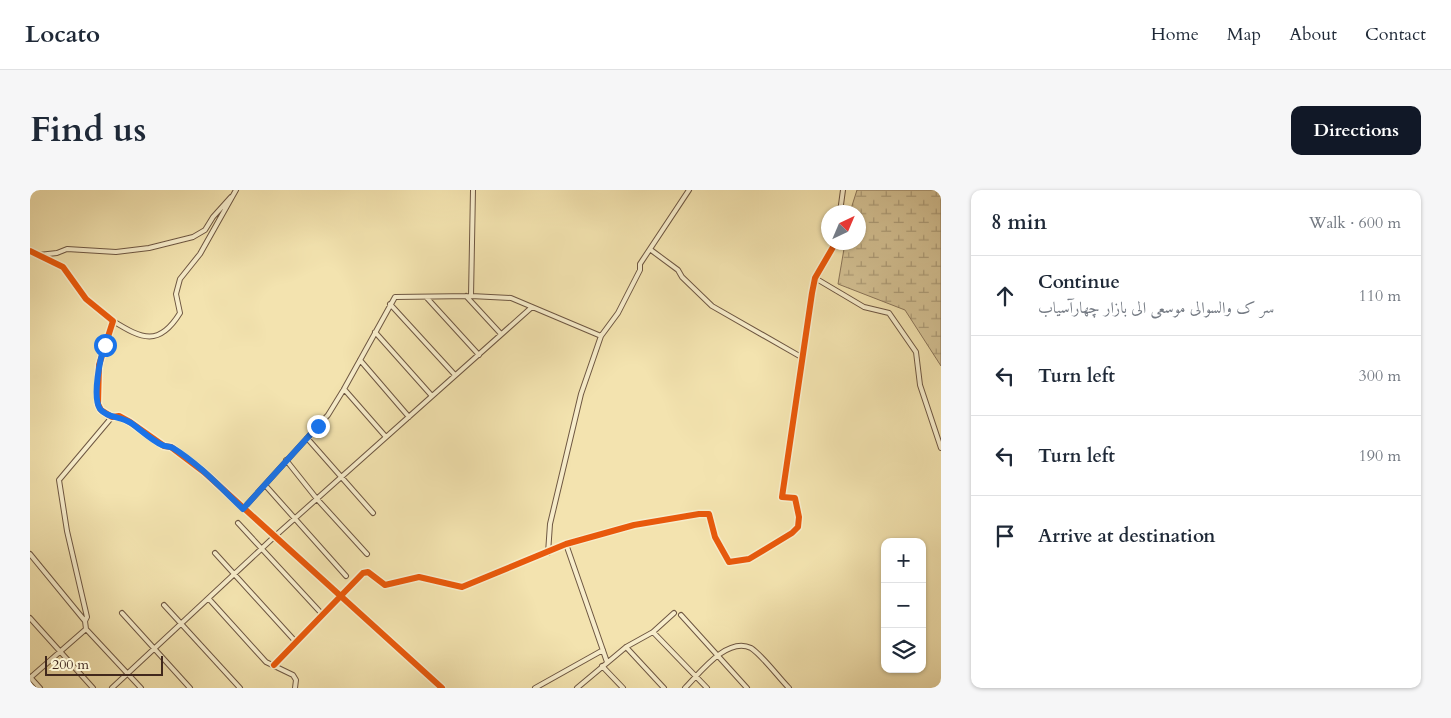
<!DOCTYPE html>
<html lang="en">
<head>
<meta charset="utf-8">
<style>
	:root { --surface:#fff; --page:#f6f6f7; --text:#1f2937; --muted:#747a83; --line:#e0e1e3; --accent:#111827 }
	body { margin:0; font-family:Cardo,Amiri,serif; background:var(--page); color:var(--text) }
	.controls { position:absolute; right:15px; bottom:15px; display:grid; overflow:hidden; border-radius:10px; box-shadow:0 1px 4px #0004 }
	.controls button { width:45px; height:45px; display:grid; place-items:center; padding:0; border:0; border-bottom:1px solid var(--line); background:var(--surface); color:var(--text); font:25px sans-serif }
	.compass { position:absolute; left:791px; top:15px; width:45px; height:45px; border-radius:50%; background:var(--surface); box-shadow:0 1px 4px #0004; rotate:44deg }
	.scale { position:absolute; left:15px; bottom:12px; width:118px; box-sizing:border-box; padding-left:5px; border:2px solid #41281d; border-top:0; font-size:14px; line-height:18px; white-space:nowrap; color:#41281d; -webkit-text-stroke:4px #f7edcb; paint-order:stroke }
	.stop { position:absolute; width:15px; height:15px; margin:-11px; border:4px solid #1a73e8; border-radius:50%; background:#fff }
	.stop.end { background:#1a73e8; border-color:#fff; box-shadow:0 1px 5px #0008 }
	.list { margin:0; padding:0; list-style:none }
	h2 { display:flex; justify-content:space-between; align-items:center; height:65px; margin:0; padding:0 20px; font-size:21px }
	h2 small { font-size:16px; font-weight:400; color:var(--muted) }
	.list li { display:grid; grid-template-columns:32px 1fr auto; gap:15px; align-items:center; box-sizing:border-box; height:80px; padding:0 20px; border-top:1px solid var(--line) }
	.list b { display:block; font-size:19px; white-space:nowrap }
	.list p { margin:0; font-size:16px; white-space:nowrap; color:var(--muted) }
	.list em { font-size:16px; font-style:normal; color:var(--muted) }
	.icon { flex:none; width:28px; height:28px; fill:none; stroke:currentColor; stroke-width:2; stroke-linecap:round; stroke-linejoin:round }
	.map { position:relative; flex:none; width:911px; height:498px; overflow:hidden; border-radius:10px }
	header { display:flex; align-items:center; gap:30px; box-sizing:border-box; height:70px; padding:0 25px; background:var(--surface); border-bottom:1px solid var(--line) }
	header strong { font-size:24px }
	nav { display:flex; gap:28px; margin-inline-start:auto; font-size:18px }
	.intro { display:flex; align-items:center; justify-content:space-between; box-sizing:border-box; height:120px; padding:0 30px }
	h1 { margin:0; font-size:35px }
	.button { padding:12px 22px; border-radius:10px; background:var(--accent); color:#fff; font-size:18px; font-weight:700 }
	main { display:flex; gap:30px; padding:0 30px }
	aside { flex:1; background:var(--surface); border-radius:10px; box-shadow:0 1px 4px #0004 }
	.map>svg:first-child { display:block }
	.wetland { fill:url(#wetland-marsh); stroke:#8b765a }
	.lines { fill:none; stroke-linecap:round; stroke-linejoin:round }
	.minor-casing { stroke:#6e5742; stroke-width:6 }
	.minor { stroke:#f7edcb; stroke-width:4 }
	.cycleway-casing { stroke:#f7edcb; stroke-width:9 }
	.cycleway { stroke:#e8590c; stroke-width:6 }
	.route { stroke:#1a73e8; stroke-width:6 }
</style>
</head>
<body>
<header>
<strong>Locato</strong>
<nav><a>Home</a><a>Map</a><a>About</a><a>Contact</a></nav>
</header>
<div class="intro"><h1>Find us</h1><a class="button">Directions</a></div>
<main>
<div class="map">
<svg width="911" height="498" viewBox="0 0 911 498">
	<defs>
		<pattern id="wetland-marsh" width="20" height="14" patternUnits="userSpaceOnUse" patternTransform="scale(1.25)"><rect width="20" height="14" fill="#d5c396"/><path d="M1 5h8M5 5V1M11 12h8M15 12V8" fill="none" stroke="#ae9e7a"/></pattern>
	</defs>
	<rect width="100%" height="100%" fill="#f3e3af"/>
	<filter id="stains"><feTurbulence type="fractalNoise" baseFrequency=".004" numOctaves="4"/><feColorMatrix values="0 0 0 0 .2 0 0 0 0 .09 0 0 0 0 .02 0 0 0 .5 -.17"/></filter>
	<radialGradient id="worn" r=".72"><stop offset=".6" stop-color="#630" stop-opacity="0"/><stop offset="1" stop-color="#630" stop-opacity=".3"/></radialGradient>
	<path class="wetland" d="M827 0H911V176L875 120 808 94 815 53 828 52V22H820Z"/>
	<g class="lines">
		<defs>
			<path id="minor" d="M810 22 813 0
				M621 60 648 80 652 87 682 116 773 168
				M0 61 33 77 56 109 83 131 69 175 68 214 71 220 82 227 89 226 100 232 134 256 141 257 174 282 412 498
				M9 65 27 63 37 59 86 62 119 58 163 47 175 40 183 27 201 7
				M785 88 834 117 859 123 886 162 890 195 911 258
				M436 106 471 144
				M441 106 443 0
				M397 108 449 165
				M360 114 425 185
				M83 131C112 149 129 157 150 123L146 104 150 89 170 64 206 0
				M345 142 402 206
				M330 170 379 227
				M314 199 356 247
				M277 248 343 323
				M256 270 287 309 337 364
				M235 295 316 386
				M213 319 298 225 314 199 365 107 441 106 481 108 571 146
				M208 333 292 424
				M536 354 577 472
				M185 363 265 451
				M518 363 520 334 551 204 571 146 588 123 610 80V74L659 0
				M0 364 55 431 56 439 111 498
				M179 409 236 472 263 485 266 490 265 498
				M134 415 210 498
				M92 423 160 498
				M651 425 717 498
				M0 428 63 498
				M55 431 57 427 37 341 29 290 82 227
				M623 442 677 498
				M596 457 634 498
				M244 475 333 383 338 382 355 395 389 387 432 397 536 354 604 335 669 324H679L685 347 699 372 719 369 762 343 768 337 769 327 765 308 752 307 782 103 785 88 806 52
				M572 476 593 498
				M0 487 10 498
				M0 488 56 439
				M82 498 244 347 502 117
				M505 498 573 460
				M547 498 596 457 623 442 644 423
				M655 498C669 484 697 446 721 458 732 465 749 488 759 498"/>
		</defs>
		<use href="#minor" class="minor-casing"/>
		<use href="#minor" class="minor"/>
		<defs>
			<path id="cycleway" d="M0 61 33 77 56 109 83 131 69 175 68 214 71 220 82 227 89 226 100 232 134 256 141 257 174 282 412 498
				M244 475 333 383 338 382 355 395 389 387 432 397 536 354 604 335 669 324H679L685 347 699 372 719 369 762 343 768 337 769 327 765 308 752 307 782 103 785 88 806 52"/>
		</defs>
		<use href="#cycleway" class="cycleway-casing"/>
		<use href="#cycleway" class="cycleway"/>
	</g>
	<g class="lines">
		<path class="route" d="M75 155C70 168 62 207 70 219 77 228 91 226 101 233 111 240 121 250 132 255 136 257 140 256 143 258 169 274 191 298 213 319L288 236"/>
	</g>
	<rect width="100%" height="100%" filter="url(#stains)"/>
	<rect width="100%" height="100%" fill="url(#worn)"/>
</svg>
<div class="controls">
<button>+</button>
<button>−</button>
<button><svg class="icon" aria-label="layers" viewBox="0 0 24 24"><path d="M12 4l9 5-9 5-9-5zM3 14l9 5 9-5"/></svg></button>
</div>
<svg class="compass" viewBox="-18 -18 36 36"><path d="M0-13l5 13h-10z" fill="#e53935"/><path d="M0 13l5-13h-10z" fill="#747a83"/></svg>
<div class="scale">200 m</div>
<div class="stop" style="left:75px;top:155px"></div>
<div class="stop end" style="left:288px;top:236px"></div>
</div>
<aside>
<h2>8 min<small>Walk · 600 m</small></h2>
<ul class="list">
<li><svg class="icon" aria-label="ahead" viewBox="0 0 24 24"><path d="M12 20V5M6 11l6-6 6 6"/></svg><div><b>Continue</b><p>سر ک والسوالی موسعی الی بازار چهارآسیاب</p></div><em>110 m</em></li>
<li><svg class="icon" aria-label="left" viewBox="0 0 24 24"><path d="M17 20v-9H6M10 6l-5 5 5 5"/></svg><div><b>Turn left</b></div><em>300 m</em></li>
<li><svg class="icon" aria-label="left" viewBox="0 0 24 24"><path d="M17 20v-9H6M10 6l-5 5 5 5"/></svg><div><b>Turn left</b></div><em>190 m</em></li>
<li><svg class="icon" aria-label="arrive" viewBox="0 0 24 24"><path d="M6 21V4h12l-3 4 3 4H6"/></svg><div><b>Arrive at destination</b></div></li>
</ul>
</aside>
</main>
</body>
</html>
